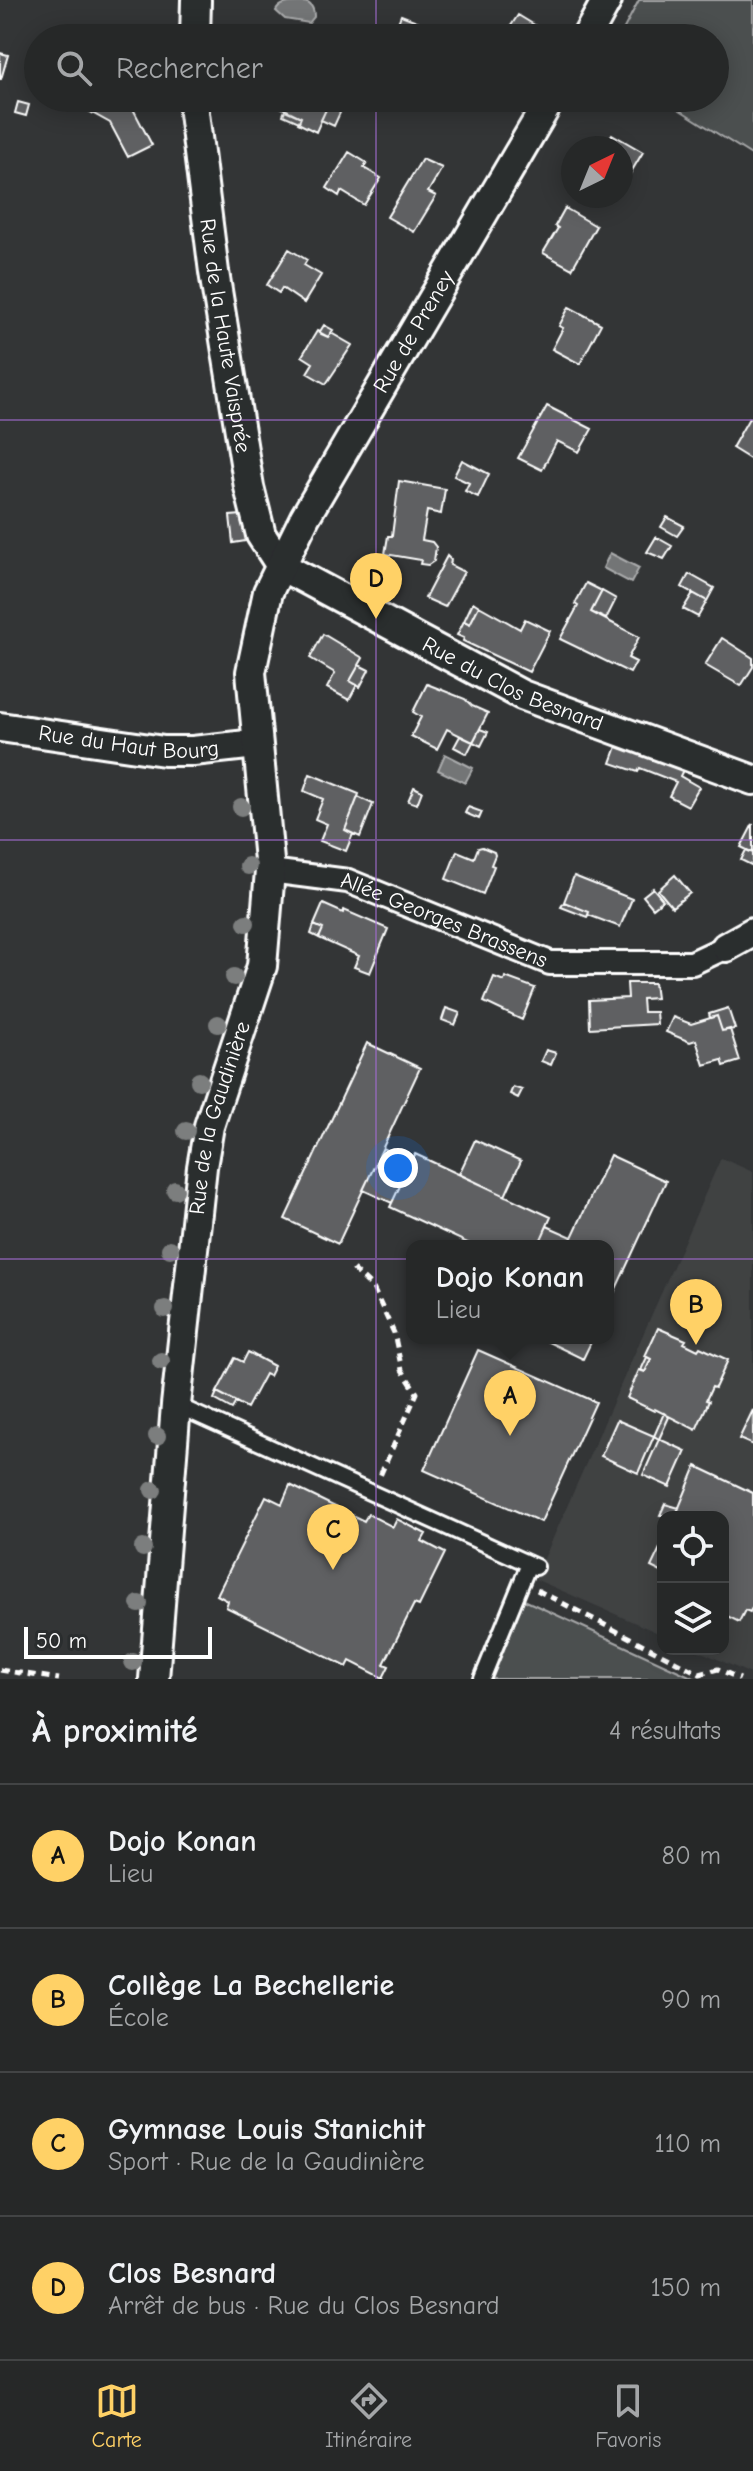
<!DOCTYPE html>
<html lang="fr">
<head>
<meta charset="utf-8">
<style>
	:root { --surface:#262828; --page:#2e3030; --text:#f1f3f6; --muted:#a4a6a8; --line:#424445; --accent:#ffd166 }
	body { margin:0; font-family:"Comic Neue",sans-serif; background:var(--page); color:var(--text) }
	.controls { position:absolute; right:24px; bottom:24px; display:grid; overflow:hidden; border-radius:16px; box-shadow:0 4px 20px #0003 }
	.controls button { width:72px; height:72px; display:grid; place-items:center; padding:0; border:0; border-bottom:2px solid var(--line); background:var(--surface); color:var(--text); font:40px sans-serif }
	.compass { position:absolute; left:561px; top:136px; width:72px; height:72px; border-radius:50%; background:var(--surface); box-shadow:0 4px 20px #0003; rotate:43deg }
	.scale { position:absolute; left:24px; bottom:20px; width:188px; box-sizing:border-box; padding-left:8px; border:4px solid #fff; border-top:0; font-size:22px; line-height:28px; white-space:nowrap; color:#fff; -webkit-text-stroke:6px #2a2d2e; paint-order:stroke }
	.you { position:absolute; left:398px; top:1168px; width:28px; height:28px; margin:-20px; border:6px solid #fff; border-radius:50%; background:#1a73e8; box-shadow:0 0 0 12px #1a73e833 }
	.badge { display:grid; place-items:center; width:52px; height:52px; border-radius:50%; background:var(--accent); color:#111; font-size:26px; font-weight:700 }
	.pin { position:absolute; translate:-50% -66px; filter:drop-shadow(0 2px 4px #0008) }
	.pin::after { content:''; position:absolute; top:42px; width:28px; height:24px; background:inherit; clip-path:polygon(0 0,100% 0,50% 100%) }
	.popup { position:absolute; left:406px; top:1240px; width:208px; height:104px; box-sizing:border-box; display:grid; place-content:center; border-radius:16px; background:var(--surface); filter:drop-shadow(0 2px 6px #0005); font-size:26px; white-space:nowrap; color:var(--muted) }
	.popup b { font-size:30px; color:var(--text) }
	.popup::after { content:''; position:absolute; left:50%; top:100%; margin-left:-16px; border:16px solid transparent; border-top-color:var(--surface) }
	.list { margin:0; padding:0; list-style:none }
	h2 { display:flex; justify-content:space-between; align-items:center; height:104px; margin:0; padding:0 32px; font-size:34px }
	h2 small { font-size:26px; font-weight:400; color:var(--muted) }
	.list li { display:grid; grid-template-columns:52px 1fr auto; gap:24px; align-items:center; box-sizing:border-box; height:144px; padding:0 32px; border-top:2px solid var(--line) }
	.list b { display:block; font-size:30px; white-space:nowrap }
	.list p { margin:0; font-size:26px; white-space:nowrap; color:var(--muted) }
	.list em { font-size:26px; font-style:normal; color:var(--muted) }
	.icon { flex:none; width:44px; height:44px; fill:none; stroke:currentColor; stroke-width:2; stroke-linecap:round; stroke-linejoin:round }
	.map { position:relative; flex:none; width:753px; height:1679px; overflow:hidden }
	.search { position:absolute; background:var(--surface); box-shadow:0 4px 20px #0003; left:24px; right:24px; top:24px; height:88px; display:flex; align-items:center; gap:20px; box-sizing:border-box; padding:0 28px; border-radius:44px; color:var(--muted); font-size:30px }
	.sheet { height:680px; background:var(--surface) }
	nav { display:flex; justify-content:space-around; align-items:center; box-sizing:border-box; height:112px; border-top:2px solid var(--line); background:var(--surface); font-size:22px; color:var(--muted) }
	nav a { display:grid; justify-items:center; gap:4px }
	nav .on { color:var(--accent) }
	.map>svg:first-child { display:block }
	.built { fill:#404243 }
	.green { fill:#4c4f50; stroke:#a6a7a8; stroke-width:2 }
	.water { fill:#737576; stroke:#abacad; stroke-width:2 }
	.building { fill:#5f6162; stroke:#fff; stroke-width:2 }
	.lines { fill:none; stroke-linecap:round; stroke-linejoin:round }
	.service-casing { stroke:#fff; stroke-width:20 }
	.pedestrian-casing { stroke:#fff; stroke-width:28 }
	.minor-casing { stroke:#fff; stroke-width:34 }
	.path { stroke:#fff; stroke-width:5; stroke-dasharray:8 6; stroke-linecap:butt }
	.service { stroke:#2a2d2e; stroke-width:14 }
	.pedestrian { stroke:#2a2d2e; stroke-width:22 }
	.minor { stroke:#2a2d2e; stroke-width:28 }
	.tree { fill:#7c7e7e }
	.grid { fill:none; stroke:#a36bd2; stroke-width:2; stroke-opacity:0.55 }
	.labels { text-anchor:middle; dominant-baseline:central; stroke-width:6; stroke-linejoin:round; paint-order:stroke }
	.street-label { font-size:22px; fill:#fff; stroke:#2a2d2e }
</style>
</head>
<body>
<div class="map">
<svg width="753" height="1679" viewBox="0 0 753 1679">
	<rect width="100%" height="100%" fill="#333536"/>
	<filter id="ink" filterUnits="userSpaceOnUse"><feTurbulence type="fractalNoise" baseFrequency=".0125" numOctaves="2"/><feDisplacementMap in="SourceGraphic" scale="16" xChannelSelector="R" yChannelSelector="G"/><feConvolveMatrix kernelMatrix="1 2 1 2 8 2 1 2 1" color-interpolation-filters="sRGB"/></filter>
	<g filter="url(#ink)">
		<path class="built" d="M721 1158 753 1172V1675L695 1649H723V1517H663V1635L535 1579Z"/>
		<path class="green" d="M639 0H753V156L661 98H715V38H619Z
			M524 1600 696 1679H492Z"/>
		<path class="water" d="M304 2C312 3 314 10 314 17L309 23 285 19 276 11C281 1 294 3 304 2Z
			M610 553 639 568 631 583 603 568Z
			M445 754 473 768 465 783 438 770Z"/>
		<path class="building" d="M401 15 443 31 440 38H392Z
			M518 15 546 32 542 38H503Z
			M0 53 8 55 1 79H0Z
			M79 98 133 99 130 103 152 145 128 157 110 123 76 104Z
			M276 98H331L316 132 298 123 301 117 274 104Z
			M330 101 343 106 334 126 321 120Z
			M18 102 29 105 26 116 15 113Z
			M285 110 301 117 299 122 283 115Z
			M612 134 643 152 621 189V148H603Z
			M349 152 367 163 364 168 381 178 364 205 341 191 339 196 327 188Z
			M422 159 442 168 428 192 436 196 414 232 387 217Z
			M565 208 596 226 572 269 543 253 558 228 555 226Z
			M289 249 307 260 304 265 321 275 304 303 282 288 279 293 267 285Z
			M569 307 601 324 580 364 552 349 563 328 559 326Z
			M324 325 333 330 328 337 319 333Z
			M317 331 328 337 331 333 352 345 326 384 307 373 313 363 302 356Z
			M547 406 592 429 579 452 557 441 542 470 518 458Z
			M749 418 753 420V461L732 448Z
			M462 460 489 474 478 497 465 491 469 483 454 476Z
			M399 481 445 489 441 514 427 511 422 540 432 542 436 547 434 561 428 565 420 564 421 560 385 554 388 536H392Z
			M242 515 246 541 233 543 230 516Z
			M667 517 684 526 677 536 661 527Z
			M656 537 672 546 664 559 647 552Z
			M447 556 451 560 450 565 464 572 445 607 425 598Z
			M689 574 714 588 707 601 682 587Z
			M586 583 602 591 591 612 639 637 628 658 636 662 630 673 560 639 578 606 575 604Z
			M602 591 616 599 606 619 591 612Z
			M693 593 707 601 698 617 683 609Z
			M473 602 479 606 470 624 464 621Z
			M479 606 520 629 525 619 550 631 529 672 463 641 464 638 457 635 464 621 470 624Z
			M323 634 363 658 350 681 357 685 349 700 327 688 335 673 310 658Z
			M722 638 753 658V667L741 686 705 665Z
			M359 665 369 670 360 687 350 681Z
			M427 684 465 699 472 706 488 713 473 742 447 729 437 749 411 736 421 717 413 712Z
			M480 729 488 732 481 746 473 742Z
			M460 736 473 742 467 754 454 747Z
			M619 741 685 766 680 776 699 787 688 806 669 796 676 782 640 768 638 772 611 763Z
			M310 774 359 794 345 830 353 834 346 851 320 841 327 824 315 819 323 799 304 791Z
			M414 787 422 791 417 804 408 801Z
			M358 797 373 804 360 837 345 830Z
			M468 807 482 812 479 819 465 813Z
			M753 824V853L741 847Z
			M482 847 494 852 495 855 491 865 494 866 483 894 446 879 457 851 474 858 478 848Z
			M746 850 753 853V866L741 860Z
			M675 875 690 893 672 907 658 890Z
			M574 876 632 899 620 927 588 915 589 912 564 902Z
			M653 888 663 900 653 908 643 896Z
			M564 902 589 912 587 917 561 907Z
			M323 904 343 913 344 910 388 929 370 973 354 967 359 956 319 938 323 929 314 925Z
			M314 925 323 929 319 938 311 934Z
			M494 977 504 981 505 977 535 988 522 1020 484 1002Z
			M627 983H654L656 998 642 999 643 1012H656L657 1024 590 1028 589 1000 628 998Z
			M446 1008 460 1013 455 1025 442 1020Z
			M728 1008 735 1029 722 1031 717 1016 710 1018 709 1014Z
			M717 1016 722 1031 730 1029 740 1061 724 1066 722 1060 704 1065 696 1040 690 1042 666 1032 673 1017 691 1024Z
			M367 1043 420 1068 338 1244 285 1219Z
			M546 1050 556 1053 551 1065 541 1061Z
			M513 1087 522 1090 518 1098 510 1094Z
			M475 1140 521 1161 505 1196 459 1174Z
			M383 1148 411 1162 392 1203 363 1190Z
			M415 1154 551 1217 538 1246H474L390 1207Z
			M610 1155 666 1181 608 1306V1246H568Z
			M547 1226 572 1237 568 1246H538Z
			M658 1328 686 1340 684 1343 698 1350 700 1347 728 1360 715 1388 712 1387 706 1400 709 1401 696 1430 655 1409 654 1411 627 1398 639 1370 645 1372 651 1359 645 1356Z
			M540 1338H593L583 1359Z
			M478 1350 596 1402 541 1522 424 1470Z
			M248 1352 274 1366 269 1376 265 1374 247 1408 217 1392 235 1358 243 1362Z
			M647 1357 651 1359 645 1372 641 1370Z
			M217 1392 236 1402 232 1409 214 1399Z
			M753 1410V1445L739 1439Z
			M664 1413 669 1417 659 1439 654 1436Z
			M617 1420 654 1436 638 1473 601 1456Z
			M659 1439 686 1451 670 1487 643 1475Z
			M696 1466 753 1493V1606L750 1612 745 1610 739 1622 723 1614V1517H675Z
			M290 1485 364 1521 368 1514 393 1527 397 1519 426 1534 422 1541 445 1553 419 1606 414 1604 384 1664 389 1666 383 1678 350 1661 347 1667 226 1607 228 1601 217 1595 266 1496 282 1504Z
			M665 1504 679 1508 675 1517 660 1515Z
			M663 1542V1573L651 1567Z"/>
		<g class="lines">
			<defs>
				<path id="service" d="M176 1405 536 1567
					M482 1679 529 1564"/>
				<g id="pedestrian">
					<path id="s1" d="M270 871 348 881 550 963H692L726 947"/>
				</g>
				<g id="minor">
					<path d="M195 38 196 0"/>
					<path d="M586 38 607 0"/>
					<path id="s2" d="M194 98V113L214 272 249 487 261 535 281 566 522 695 753 780"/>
					<path id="s3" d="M0 727 164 751H193L256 744"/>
					<path d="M726 947 753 932"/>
					<path id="s4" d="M154 1679 176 1405 202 1167 209 1126 262 966 270 871 251 672 268 592 305 517 551 98"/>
				</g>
			</defs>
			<use href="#service" class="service-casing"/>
			<use href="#pedestrian" class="pedestrian-casing"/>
			<use href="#minor" class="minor-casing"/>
			<path class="path" d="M353 1269 373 1288 394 1333 402 1370 417 1393 379 1478
				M537 1590 700 1674 718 1669 740 1679
				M0 1670 59 1679"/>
			<use href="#service" class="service"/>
			<use href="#pedestrian" class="pedestrian"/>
			<use href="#minor" class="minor"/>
		</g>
		<g class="tree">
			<circle cx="241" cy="807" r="9"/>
			<circle cx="248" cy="866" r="9"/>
			<circle cx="246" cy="923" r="9"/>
			<circle cx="234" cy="977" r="9"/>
			<circle cx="218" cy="1024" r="9"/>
			<circle cx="199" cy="1081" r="9"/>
			<circle cx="186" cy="1131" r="9"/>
			<circle cx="175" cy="1190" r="9"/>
			<circle cx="170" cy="1249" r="9"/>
			<circle cx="165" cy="1309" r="9"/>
			<circle cx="161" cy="1361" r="9"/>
			<circle cx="157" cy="1436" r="9"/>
			<circle cx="153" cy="1490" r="9"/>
			<circle cx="143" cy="1548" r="9"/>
			<circle cx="139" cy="1604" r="9"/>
			<circle cx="133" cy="1662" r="9"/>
		</g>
	</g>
	<path class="grid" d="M376 0V38M376 98V1679M0 420H753M0 840H753M0 1259H753"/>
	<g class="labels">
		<g class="street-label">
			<text stroke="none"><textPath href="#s4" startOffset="1400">Rue de Preney</textPath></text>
			<text stroke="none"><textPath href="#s2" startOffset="240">Rue de la Haute Vaisprée</textPath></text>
			<text stroke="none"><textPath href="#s2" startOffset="740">Rue du Clos Besnard</textPath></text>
			<text stroke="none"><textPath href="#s3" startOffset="130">Rue du Haut Bourg</textPath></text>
			<text stroke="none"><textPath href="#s1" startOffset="182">Allée Georges Brassens</textPath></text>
			<text stroke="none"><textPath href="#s4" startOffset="566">Rue de la Gaudinière</textPath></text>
		</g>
	</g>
</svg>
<div class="controls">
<button><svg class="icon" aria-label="locate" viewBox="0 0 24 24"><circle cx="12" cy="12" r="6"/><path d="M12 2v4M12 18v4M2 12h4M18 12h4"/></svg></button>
<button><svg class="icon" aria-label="layers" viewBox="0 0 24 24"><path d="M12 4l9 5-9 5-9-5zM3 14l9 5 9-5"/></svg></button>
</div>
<svg class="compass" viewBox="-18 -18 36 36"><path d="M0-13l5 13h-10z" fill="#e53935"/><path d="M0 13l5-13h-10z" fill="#a4a6a8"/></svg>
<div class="scale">50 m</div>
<div class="you"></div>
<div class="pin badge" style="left:510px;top:1436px">A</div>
<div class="popup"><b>Dojo Konan</b>Lieu</div>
<div class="pin badge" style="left:696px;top:1345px">B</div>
<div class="pin badge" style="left:333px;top:1570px">C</div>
<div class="pin badge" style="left:376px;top:619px">D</div>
<div class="search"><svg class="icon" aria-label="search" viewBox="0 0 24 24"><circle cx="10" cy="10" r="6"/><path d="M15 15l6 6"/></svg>Rechercher</div>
</div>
<section class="sheet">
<h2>À proximité<small>4 résultats</small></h2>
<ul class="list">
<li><span class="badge">A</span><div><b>Dojo Konan</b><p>Lieu</p></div><em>80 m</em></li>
<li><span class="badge">B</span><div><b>Collège La Bechellerie</b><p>École</p></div><em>90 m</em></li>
<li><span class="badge">C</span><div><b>Gymnase Louis Stanichit</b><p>Sport · Rue de la Gaudinière</p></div><em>110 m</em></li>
<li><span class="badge">D</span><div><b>Clos Besnard</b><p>Arrêt de bus · Rue du Clos Besnard</p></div><em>150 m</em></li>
</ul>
</section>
<nav>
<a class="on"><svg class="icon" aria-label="map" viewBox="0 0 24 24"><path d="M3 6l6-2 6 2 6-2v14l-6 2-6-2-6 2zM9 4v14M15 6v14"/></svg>Carte</a>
<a><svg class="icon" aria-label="directions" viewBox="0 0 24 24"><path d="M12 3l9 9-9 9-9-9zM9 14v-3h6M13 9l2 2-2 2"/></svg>Itinéraire</a>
<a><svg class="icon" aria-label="saved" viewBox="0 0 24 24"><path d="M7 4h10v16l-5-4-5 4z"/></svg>Favoris</a>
</nav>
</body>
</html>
